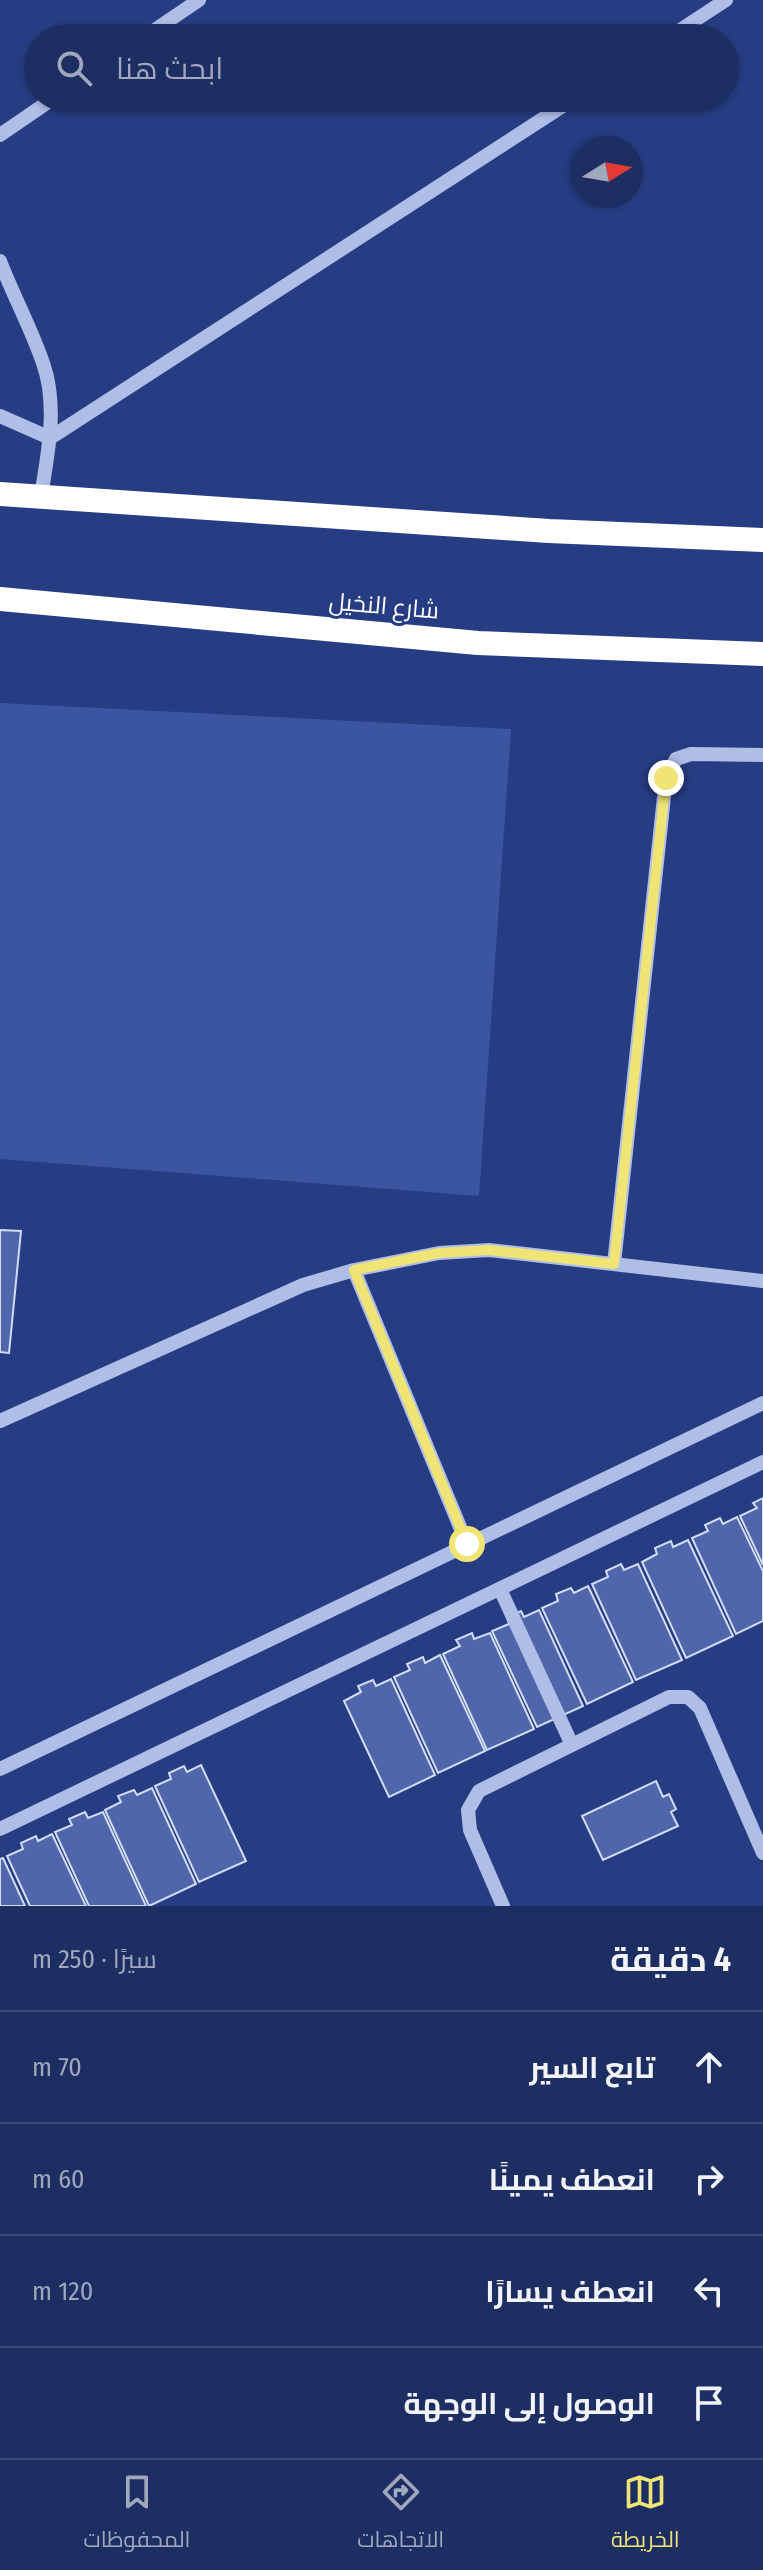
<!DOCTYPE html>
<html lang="ar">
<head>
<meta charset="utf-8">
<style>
	:root { --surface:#1c2e62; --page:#253668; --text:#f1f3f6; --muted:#a0a8be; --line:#3a4a77; --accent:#f0e475 }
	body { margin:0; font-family:"Fira Sans Condensed",Cairo,sans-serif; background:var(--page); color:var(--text); direction:rtl }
	.compass { position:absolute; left:571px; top:136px; width:72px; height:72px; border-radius:50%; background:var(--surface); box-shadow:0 2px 6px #0004; rotate:79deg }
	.stop { position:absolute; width:24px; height:24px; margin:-18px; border:6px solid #f0e475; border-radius:50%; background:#fff }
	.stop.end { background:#f0e475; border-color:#fff; box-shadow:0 2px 8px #0008 }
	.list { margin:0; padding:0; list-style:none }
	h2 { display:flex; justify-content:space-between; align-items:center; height:104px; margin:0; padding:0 32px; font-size:34px }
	h2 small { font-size:26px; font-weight:400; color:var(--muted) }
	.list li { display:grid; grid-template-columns:52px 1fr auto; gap:24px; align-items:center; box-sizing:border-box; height:112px; padding:0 32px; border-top:2px solid var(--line) }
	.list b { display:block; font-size:30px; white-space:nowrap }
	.list em { font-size:26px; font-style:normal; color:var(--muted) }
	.icon { flex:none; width:44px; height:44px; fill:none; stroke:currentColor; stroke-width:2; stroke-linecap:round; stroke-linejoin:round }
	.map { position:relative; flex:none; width:763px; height:1906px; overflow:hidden; direction:ltr }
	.search { position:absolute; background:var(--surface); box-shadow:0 2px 6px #0004; left:24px; right:24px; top:24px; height:88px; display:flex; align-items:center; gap:20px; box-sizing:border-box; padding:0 28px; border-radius:44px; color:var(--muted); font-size:30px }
	.sheet { height:552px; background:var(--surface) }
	nav { display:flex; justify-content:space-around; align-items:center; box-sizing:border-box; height:112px; border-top:2px solid var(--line); background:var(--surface); font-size:22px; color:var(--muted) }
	nav a { display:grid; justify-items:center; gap:4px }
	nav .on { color:var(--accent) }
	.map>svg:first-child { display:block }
	.green { fill:#3b55a0 }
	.building { fill:#4f66ab; stroke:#d3dcf6; stroke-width:2 }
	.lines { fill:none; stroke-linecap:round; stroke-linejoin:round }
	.minor { stroke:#afbee7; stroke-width:14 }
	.highway { stroke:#fff; stroke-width:24 }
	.route { stroke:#f0e475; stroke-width:10 }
	.labels { text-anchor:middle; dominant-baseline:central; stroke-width:6; stroke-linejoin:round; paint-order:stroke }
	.street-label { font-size:24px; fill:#fff; stroke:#263d83 }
</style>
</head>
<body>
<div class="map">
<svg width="763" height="1906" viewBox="0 0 763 1906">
	<rect width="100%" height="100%" fill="#263d83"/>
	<path class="green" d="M0 703 511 729 479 1196 0 1159Z"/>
	<path class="building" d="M0 1230 21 1231 9 1353 0 1352Z
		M763 1498V1565L740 1516 757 1508 753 1503Z
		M737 1517 763 1571V1621L736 1634 692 1538 708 1531 705 1525 720 1518 723 1524Z
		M688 1540 733 1636 686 1658 642 1562 657 1554 655 1548 671 1541 673 1547Z
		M621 1564 624 1570 638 1564 682 1660 636 1680 592 1584 608 1577 606 1571Z
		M588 1586 633 1682 587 1704 542 1608 558 1601 556 1594 571 1588 574 1593Z
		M539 1610 583 1706 537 1727 492 1631 509 1624 507 1618 521 1611 524 1617Z
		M472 1633 474 1639 490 1633 534 1729 487 1750 443 1654 460 1646 456 1640Z
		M440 1655 485 1751 438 1773 394 1677 410 1670 407 1664 423 1657 425 1663Z
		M391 1679 435 1775 389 1797 344 1701 361 1692 358 1686 373 1680 376 1686Z
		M201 1765 246 1861 199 1882 155 1786 171 1779 169 1773 184 1766 187 1772Z
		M656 1781 663 1797 669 1794 676 1809 671 1812 678 1826 603 1860 582 1816Z
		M152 1788 196 1884 149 1906 105 1810 121 1802 118 1796 134 1790 137 1795Z
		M85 1812 88 1818 103 1812 146 1906H89L55 1832 72 1825 69 1819Z
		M52 1834 86 1906H30L7 1856 23 1849 21 1843 36 1836 38 1841Z
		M3 1858 25 1906H0V1859Z"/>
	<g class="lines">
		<path class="minor" d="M143 38 199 0
			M668 38 726 0
			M0 135 54 98
			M0 261C13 295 31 328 43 363 58 405 48 453 41 496
			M0 416 50 438 575 98
			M614 1264 666 778 676 759 691 754 763 755
			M354 1270 467 1544
			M0 1421 303 1285 354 1270 439 1253 489 1250 763 1281
			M500 1589 572 1745
			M0 1769 763 1403
			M0 1829 763 1462
			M503 1906 470 1830 468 1810 479 1791 669 1697H688L700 1708 763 1853"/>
		<path class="highway" d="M0 494 549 531 763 540
			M0 599 478 643 763 654"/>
	</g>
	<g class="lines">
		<path class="route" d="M467 1544 354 1270 439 1253 489 1250 614 1264 666 778"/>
	</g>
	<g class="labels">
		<g class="street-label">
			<text transform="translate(384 606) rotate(5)">شارع النخيل</text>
		</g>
	</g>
</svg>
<svg class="compass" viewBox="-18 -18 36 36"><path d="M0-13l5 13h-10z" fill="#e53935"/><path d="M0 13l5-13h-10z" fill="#a0a8be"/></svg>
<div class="stop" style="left:467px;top:1544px"></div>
<div class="stop end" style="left:666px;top:778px"></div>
<div class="search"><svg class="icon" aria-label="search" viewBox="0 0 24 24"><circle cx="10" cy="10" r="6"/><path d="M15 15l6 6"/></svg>ابحث هنا</div>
</div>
<section class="sheet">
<h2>4 دقيقة<small>سيرًا · 250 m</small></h2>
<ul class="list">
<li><svg class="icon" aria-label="ahead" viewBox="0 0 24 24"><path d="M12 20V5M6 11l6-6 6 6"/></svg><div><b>تابع السير</b></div><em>70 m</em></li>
<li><svg class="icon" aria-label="right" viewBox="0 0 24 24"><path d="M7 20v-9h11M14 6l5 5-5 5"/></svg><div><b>انعطف يمينًا</b></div><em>60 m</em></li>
<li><svg class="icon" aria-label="left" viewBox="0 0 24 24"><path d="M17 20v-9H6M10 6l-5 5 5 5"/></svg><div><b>انعطف يسارًا</b></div><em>120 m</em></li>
<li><svg class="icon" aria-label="arrive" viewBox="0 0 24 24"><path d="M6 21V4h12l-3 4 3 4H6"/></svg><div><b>الوصول إلى الوجهة</b></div></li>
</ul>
</section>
<nav>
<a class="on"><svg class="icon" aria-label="map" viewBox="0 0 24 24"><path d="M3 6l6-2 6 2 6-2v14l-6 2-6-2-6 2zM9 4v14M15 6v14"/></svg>الخريطة</a>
<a><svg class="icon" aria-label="directions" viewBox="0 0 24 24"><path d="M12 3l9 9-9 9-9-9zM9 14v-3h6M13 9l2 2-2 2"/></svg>الاتجاهات</a>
<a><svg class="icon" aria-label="saved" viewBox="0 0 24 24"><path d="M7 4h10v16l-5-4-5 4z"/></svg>المحفوظات</a>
</nav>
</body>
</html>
